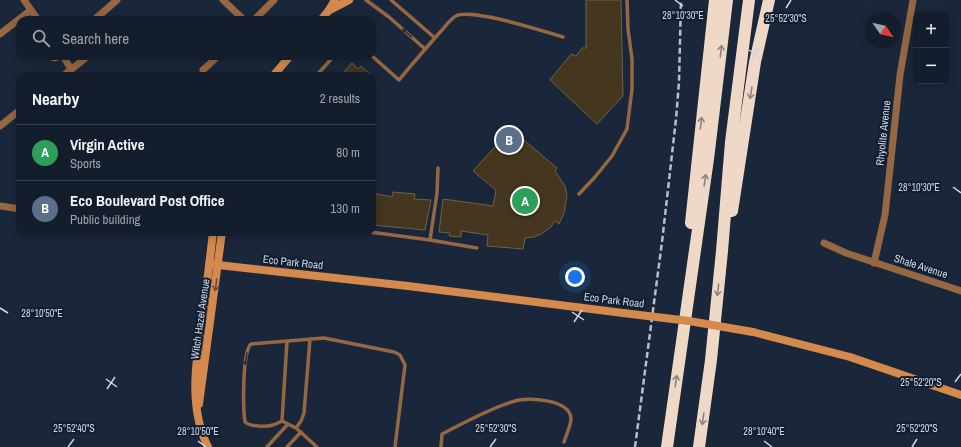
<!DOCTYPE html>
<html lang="en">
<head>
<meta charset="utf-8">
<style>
	:root { --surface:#141d2c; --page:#1d2634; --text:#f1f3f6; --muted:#9da2a9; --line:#333b48; --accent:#8c9099 }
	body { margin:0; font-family:"Archivo Narrow",sans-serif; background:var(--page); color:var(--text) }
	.controls { position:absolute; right:12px; top:12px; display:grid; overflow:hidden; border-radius:8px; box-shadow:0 2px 10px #0003 }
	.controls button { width:36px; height:36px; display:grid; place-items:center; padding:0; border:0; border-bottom:1px solid var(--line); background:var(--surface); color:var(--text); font:20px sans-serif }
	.compass { position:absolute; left:865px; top:12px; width:36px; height:36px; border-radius:50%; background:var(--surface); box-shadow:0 2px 10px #0003; rotate:124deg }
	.you { position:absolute; left:575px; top:277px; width:14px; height:14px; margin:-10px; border:3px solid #fff; border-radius:50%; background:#1a73e8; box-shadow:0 0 0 6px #1a73e833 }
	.badge { display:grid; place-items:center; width:26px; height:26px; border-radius:50%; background:var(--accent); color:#fff; font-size:13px; font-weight:700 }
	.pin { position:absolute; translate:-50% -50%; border:2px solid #fff; box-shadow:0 1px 4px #0006 }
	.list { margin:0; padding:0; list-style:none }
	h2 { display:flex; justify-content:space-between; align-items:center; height:52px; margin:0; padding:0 16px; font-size:17px }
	h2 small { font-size:13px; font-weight:400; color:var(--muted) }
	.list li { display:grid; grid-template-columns:26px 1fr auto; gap:12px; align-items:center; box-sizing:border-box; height:56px; padding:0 16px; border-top:1px solid var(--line) }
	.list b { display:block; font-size:15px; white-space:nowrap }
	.list p { margin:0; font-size:13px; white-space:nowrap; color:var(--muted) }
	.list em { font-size:13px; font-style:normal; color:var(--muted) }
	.icon { flex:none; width:22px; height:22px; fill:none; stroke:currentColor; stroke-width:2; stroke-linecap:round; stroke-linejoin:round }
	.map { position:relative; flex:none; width:961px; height:447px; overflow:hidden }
	.search { position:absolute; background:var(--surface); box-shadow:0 2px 10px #0003; left:16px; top:16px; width:360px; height:44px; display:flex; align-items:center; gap:10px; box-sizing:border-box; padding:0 14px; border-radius:12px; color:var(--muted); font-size:15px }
	.panel { position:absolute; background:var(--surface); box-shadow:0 2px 10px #0003; left:16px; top:72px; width:360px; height:164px; border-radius:12px }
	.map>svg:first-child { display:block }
	.building { fill:#45361f; stroke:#716048 }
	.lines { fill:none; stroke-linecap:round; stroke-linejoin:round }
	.lane { stroke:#956742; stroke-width:3.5 }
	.street { stroke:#956742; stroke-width:7 }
	.secondary { stroke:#d48a4d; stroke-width:8 }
	.highway { stroke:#f0d8c7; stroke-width:12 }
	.rail { stroke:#b5bfcd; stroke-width:2.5; stroke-dasharray:6 3; stroke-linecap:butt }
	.secondary-bridge { stroke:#d48a4d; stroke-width:8 }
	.oneway { stroke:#323034 }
	.oneway2 { stroke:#8c8483 }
	.oneway3 { stroke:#694e3d }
	.ticks { fill:none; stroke:#ced7e4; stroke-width:1.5 }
	.labels { text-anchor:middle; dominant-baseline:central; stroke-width:4; stroke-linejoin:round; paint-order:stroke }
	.street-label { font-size:11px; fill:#ced7e4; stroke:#111d30 }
	.ticks-label { font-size:10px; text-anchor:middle; fill:#ced7e4; stroke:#111d30; stroke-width:4; stroke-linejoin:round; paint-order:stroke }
</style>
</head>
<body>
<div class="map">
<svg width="961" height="447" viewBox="0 0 961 447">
	<rect width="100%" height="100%" fill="#1a273b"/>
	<path class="building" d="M586 0H621L623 96 597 124 550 80 571 54 576 56 582 48H586Z
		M352 63 358 69 361 66 372 76H340Z
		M511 129 557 168 555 171 565 186 567 195 564 213 559 224 555 221 551 227 543 233 534 237 525 238 523 249 487 246 488 235 461 231V237L449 236 450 233 439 232 443 199 493 206 496 190 473 171Z
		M393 192 415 194 414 199 431 200 425 230 372 225V193L392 197Z"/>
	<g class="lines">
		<path class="lane" d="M366 0 389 17 425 49
			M391 0 435 38
			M372 56 399 80C413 63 427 47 441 31 446 26 450 19 456 16 472 8 543 31 563 37
			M316 76 334 56
			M579 194 595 177 612 156 627 129 632 89V59L628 29 627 0
			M370 232 430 240 477 248
			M430 240 437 193 438 168
			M287 341 282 421 296 428 317 447
			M282 421C280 422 276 424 273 425 266 427 251 427 245 422 243 408 242 352 251 344L324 338 394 352 400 355 405 365 395 447
			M296 428 301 421 304 413 310 339
			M267 447 288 424
			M287 447 301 432
			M441 447 442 434C464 423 492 407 515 401 528 397 569 399 571 418 571 426 566 435 564 442"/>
		<path class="street" d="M24 0 38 20
			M223 0 244 20
			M94 20 117 0
			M254 20 274 0
			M0 34 31 10
			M48 56 55 58 61 56
			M63 56 71 69
			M203 70 218 56
			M63 76 88 56
			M0 126 20 110
			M0 206 20 209
			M824 243 846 253 961 291
			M874 263 885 215 900 75 913 0"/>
		<path class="secondary" d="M330 10 349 0
			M321 20 329 10 335 0
			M273 76 290 56
			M209 264 408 286 623 313
			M753 332 850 357 961 395
			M199 404 222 232
			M208 447C187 405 197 356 203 311 207 285 210 258 213 232"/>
		<path class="highway" d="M732 211 755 62 769 0
			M691 223 715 0
			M667 447 708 159 727 0
			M699 447 711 360 722 251 731 142 749 0"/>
		<path class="rail" d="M635 447 662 242 676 119 679 82 681 0"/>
		<path class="secondary-bridge" d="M623 313 689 321 753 332"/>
	</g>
	<defs><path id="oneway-shaft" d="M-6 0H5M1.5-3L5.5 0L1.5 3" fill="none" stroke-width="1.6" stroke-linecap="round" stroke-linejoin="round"/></defs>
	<g class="oneway">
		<use href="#oneway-shaft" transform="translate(407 33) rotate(-139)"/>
		<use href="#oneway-shaft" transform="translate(246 359) rotate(99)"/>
	</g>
	<g class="oneway2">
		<use href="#oneway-shaft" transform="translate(721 51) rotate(-83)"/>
		<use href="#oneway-shaft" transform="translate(751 93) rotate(99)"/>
		<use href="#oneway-shaft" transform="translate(701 123) rotate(-83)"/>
		<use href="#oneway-shaft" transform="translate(705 180) rotate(-82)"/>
		<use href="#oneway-shaft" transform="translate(718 290) rotate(96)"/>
		<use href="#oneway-shaft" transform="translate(676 381) rotate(-82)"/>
		<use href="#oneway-shaft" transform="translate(703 419) rotate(98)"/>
	</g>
	<use class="oneway3" href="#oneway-shaft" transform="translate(216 285) rotate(98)"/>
	<path class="ticks" d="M675 0 683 6M786 8 791 0M749 50 761 58M751 60 759 48M953 187 961 193M0 308 8 313M572 312 584 320M574 322 582 310M106 379 117 387M955 382 961 374M107 389 115 377M198 441 206 447M764 441 772 447M68 447 74 439M490 447 496 439M912 447 917 439"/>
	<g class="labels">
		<g class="street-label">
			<text transform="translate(883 133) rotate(-84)">Rhyolite Avenue</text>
			<text transform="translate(293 262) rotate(6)">Eco Park Road</text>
			<text transform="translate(921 266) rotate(18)">Shale Avenue</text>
			<text transform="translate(614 300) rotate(7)">Eco Park Road</text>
			<text transform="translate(200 319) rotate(-82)">Witch Hazel Avenue</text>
		</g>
	</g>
	<g class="ticks-label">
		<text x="683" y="19">28°10'30"E</text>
		<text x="786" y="22">25°52'30"S</text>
		<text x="919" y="191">28°10'30"E</text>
		<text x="42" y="317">28°10'50"E</text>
		<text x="921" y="386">25°52'20"S</text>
		<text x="74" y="432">25°52'40"S</text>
		<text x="496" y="432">25°52'30"S</text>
		<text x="917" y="432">25°52'20"S</text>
		<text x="198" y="435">28°10'50"E</text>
		<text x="764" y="435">28°10'40"E</text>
	</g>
</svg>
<div class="controls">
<button>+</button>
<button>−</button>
</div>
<svg class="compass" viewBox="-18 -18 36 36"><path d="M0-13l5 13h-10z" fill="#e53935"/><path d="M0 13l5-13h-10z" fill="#9da2a9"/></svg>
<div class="you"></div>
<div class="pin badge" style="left:525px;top:201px;background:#2e9e5b">A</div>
<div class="pin badge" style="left:509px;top:140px;background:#5c6f8a">B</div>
<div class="search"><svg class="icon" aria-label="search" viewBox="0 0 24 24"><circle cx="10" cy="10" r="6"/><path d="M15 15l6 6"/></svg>Search here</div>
<section class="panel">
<h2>Nearby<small>2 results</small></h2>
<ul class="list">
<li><span class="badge" style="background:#2e9e5b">A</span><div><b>Virgin Active</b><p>Sports</p></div><em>80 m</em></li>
<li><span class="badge" style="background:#5c6f8a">B</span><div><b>Eco Boulevard Post Office</b><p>Public building</p></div><em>130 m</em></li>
</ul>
</section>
</div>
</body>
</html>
